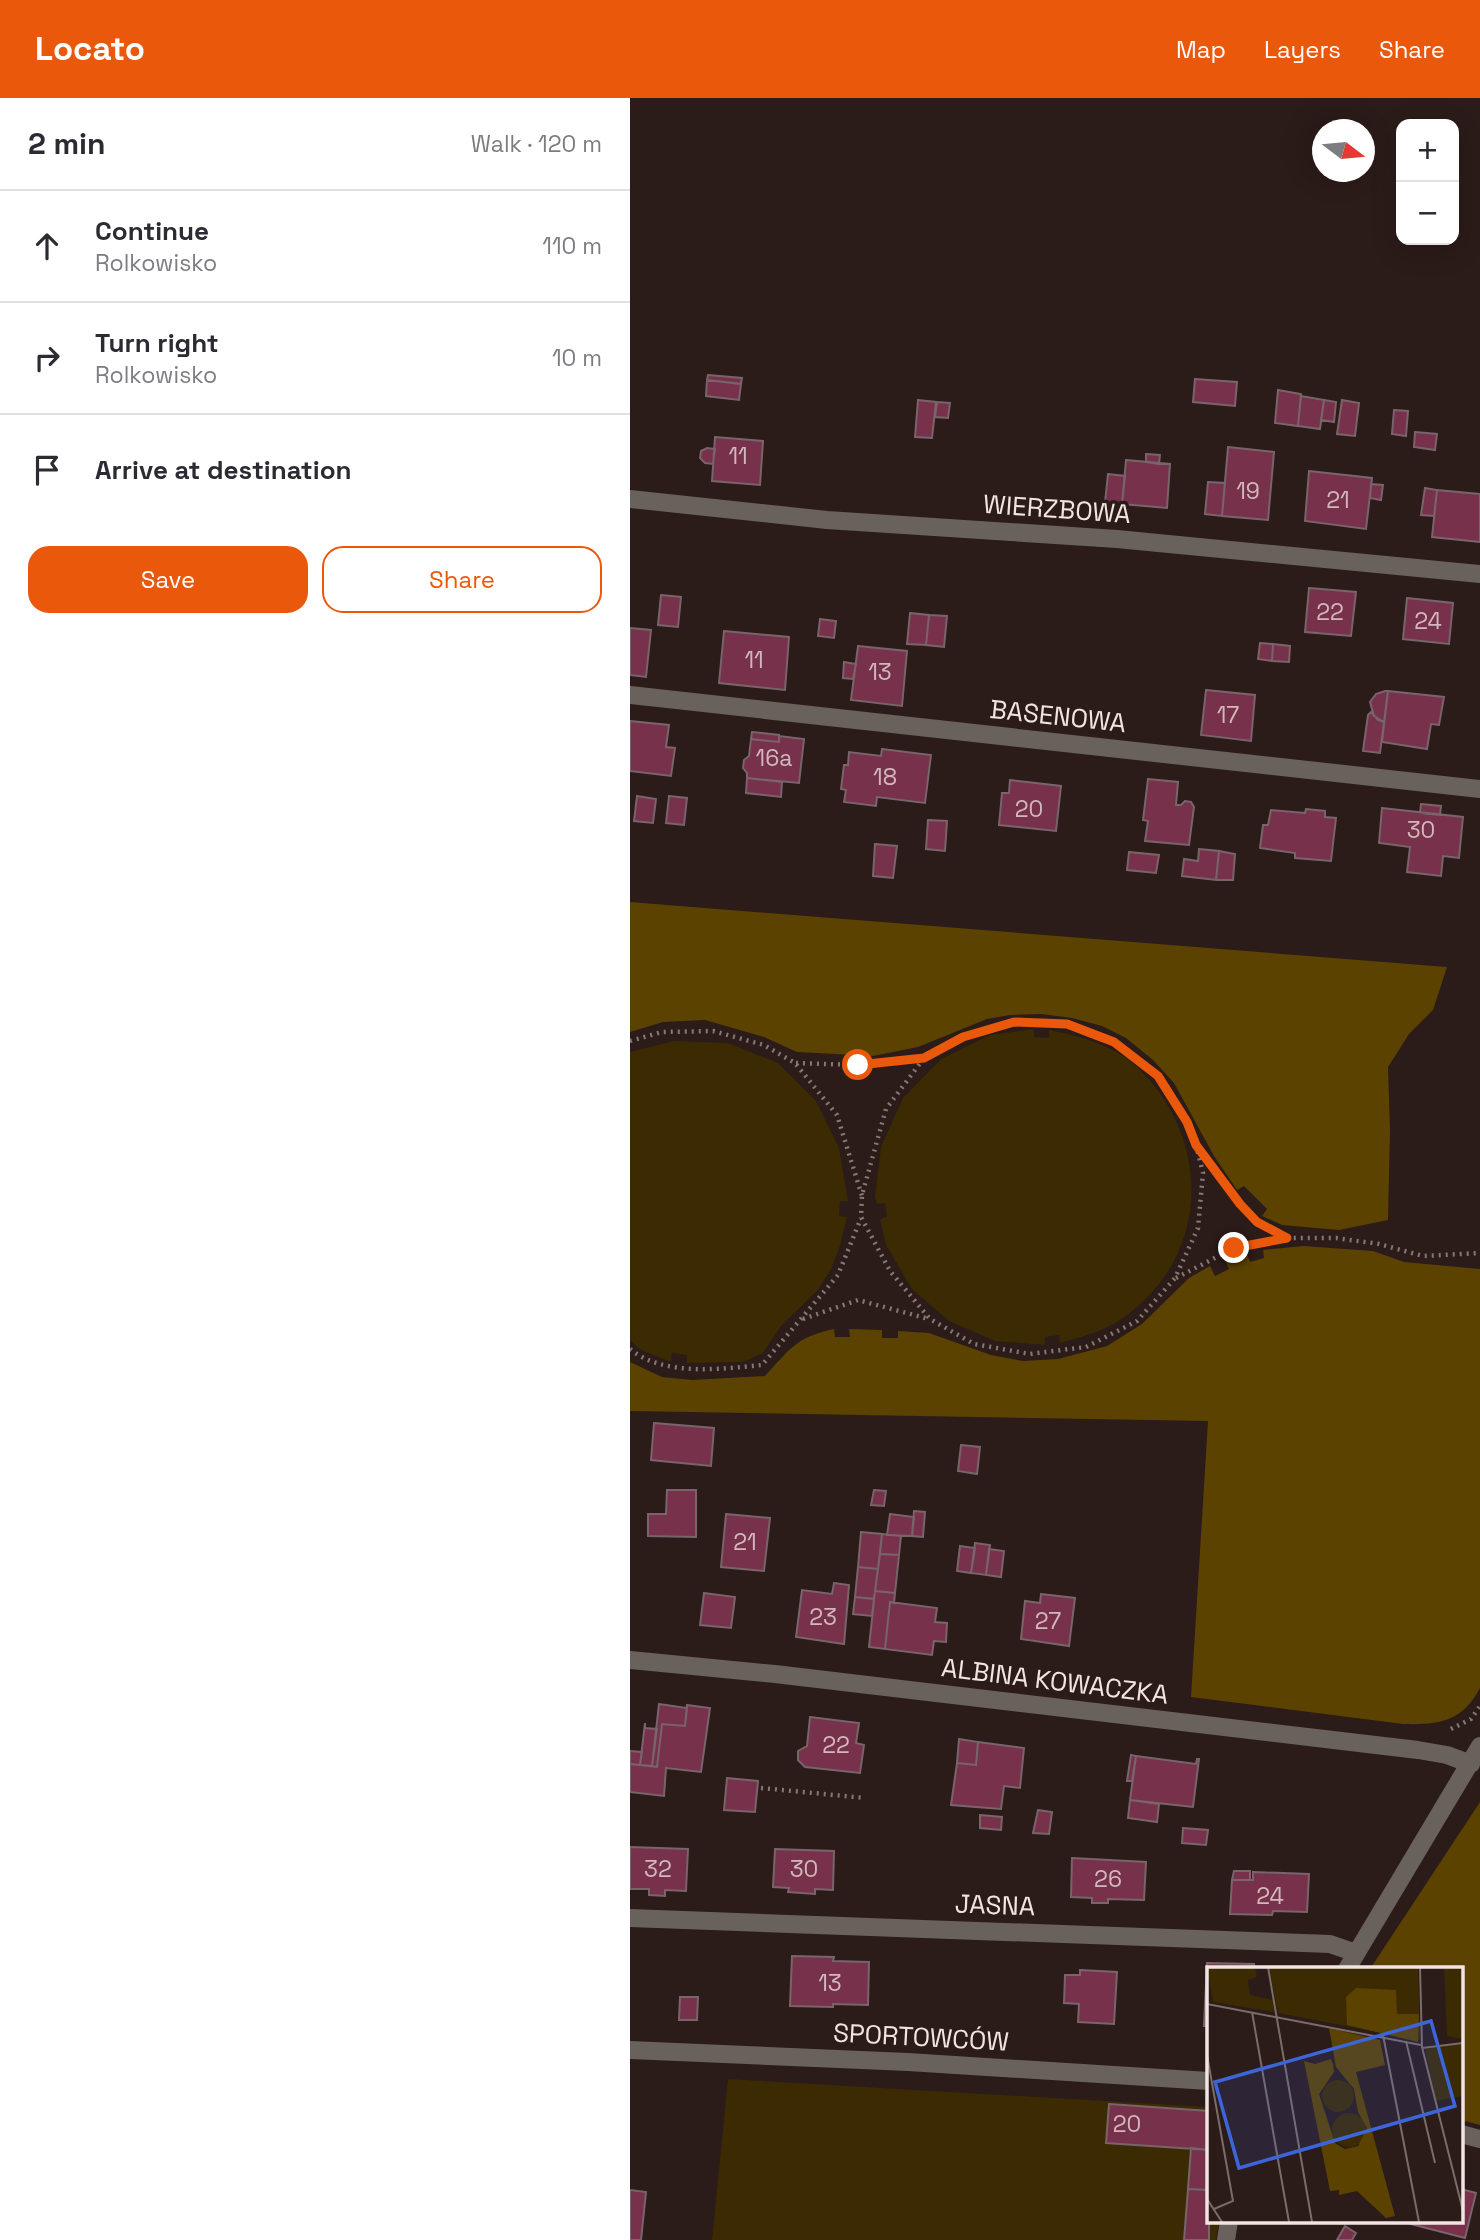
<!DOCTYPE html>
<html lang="en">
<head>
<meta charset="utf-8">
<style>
	:root { --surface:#fff; --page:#f2f2f3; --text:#2b2b33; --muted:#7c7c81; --line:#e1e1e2; --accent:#ea580c }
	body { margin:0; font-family:"Space Grotesk",sans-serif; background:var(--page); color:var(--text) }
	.controls { position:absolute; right:21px; top:21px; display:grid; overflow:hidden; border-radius:14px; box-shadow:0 7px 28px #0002 }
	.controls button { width:63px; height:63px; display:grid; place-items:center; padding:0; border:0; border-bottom:2px solid var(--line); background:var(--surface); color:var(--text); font:35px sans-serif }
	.compass { position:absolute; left:682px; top:21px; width:63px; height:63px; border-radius:50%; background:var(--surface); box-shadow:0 7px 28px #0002; rotate:106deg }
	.stop { position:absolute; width:21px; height:21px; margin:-16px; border:5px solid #ea580c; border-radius:50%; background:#fff }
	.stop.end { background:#ea580c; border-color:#fff; box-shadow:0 2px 7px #0008 }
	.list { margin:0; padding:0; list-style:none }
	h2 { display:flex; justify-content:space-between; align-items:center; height:91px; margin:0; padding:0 28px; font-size:30px }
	h2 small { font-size:23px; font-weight:400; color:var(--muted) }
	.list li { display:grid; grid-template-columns:46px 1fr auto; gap:21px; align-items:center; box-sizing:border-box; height:112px; padding:0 28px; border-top:2px solid var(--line) }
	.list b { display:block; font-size:26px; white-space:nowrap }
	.list p { margin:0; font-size:23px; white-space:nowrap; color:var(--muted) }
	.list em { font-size:23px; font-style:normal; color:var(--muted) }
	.actions { display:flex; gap:14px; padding:21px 28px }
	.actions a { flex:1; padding:16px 0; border:2px solid var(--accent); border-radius:21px; text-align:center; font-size:24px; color:var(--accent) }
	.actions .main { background:var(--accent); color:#fff }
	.icon { flex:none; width:38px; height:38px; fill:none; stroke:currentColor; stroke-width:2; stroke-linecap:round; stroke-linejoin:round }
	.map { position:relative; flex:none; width:850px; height:2142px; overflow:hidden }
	header { display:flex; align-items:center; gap:42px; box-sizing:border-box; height:98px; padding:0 35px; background:var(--accent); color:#fff }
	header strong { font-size:33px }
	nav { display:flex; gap:38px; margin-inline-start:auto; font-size:24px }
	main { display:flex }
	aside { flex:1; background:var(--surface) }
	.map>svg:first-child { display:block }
	.green { fill:#3b2a02 }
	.forest { fill:#5b4200 }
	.building { fill:#77314a; stroke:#78646a; stroke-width:2 }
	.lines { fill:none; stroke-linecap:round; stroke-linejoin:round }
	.path { stroke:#867876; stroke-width:4.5; stroke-dasharray:2 5; stroke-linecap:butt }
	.minor { stroke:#69615c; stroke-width:18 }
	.route { stroke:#ea580c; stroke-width:9 }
	.labels { text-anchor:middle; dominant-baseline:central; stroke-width:7; stroke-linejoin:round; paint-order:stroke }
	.number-label { font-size:23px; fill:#d2b8bd }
	.street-label { font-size:26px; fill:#f1e5e3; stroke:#2b1b19 }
	.inset-road { fill:none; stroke:#7a6c6a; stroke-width:2 }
	.view { fill:#3d65da; fill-opacity:0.15; stroke:#3d65da; stroke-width:3.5 }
	.inset-edge { fill:none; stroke:#f1e5e3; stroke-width:3.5 }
</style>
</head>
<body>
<header>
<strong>Locato</strong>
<nav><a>Map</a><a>Layers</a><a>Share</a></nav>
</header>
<main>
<aside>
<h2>2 min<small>Walk · 120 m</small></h2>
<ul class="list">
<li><svg class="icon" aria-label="ahead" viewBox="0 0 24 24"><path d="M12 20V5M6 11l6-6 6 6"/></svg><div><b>Continue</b><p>Rolkowisko</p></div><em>110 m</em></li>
<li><svg class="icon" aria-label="right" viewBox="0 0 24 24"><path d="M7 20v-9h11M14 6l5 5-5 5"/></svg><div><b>Turn right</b><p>Rolkowisko</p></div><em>10 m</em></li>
<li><svg class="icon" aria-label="arrive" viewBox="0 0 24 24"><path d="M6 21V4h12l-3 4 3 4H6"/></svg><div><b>Arrive at destination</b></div></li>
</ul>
<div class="actions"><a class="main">Save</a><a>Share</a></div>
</aside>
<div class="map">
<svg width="850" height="2142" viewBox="0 0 850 2142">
	<rect width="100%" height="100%" fill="#2b1b19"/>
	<path class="green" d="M404 931V939L419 940V932C444 937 468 943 490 956 515 972 535 998 547 1025 579 1098 557 1177 490 1222 472 1234 451 1239 430 1245L429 1237 415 1239V1247L365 1243 319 1223 282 1191 256 1147 250 1121 257 1119 255 1105 247 1106 245 1099 251 1049 273 1000 311 961 360 937Z
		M44 943 98 945 148 965 186 1003 209 1050 218 1103H210L209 1118 217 1119 210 1148 201 1171 188 1192 151 1228 133 1255 113 1264 57 1265V1257L42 1255 41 1264 9 1251 0 1242V954Z
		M98 1981 579 2009V2123H589L586 2142H82Z"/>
	<path class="forest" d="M0 804 817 869 803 912 779 936 758 969 760 1032 758 1122 709 1132 652 1127 632 1118 637 1111 614 1088 607 1092 584 1058 544 985 523 962 496 940 472 928 442 920 411 916 380 917 357 921 288 949 243 958 167 954 134 939 75 922 33 924 0 934Z
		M674 1148 743 1153 774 1164 850 1171V1590C832 1624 809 1627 773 1626L561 1599 578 1323 0 1313V1264L32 1279 62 1282 135 1278C160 1251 166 1239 204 1231L205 1239H220L219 1231 252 1232V1240H268V1233L299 1235 361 1257 393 1263 428 1261 477 1248 512 1226 559 1180 580 1168 585 1178 599 1171 595 1162 617 1156 620 1164 634 1160 633 1152Z
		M850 1704V2027L831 2022V1871H740Z"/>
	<path class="building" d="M78 277 112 280 111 286 77 282Z
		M565 281 607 284 605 308 563 304Z
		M77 282 111 286 109 302 76 298Z
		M648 292 671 296 668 328 645 325Z
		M671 298 694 302 690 331 668 328Z
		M288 302 306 304 302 340 285 339Z
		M694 302 706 304 704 324 691 322Z
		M712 302 729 305 725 338 707 336Z
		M307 304 320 305 318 320 305 319Z
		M764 312 778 313 776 338 762 336Z
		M785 334 807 336 805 352 784 349Z
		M85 339 133 343 130 387 82 383Z
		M598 349 644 354 638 422 592 418Z
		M77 350 85 351 83 366 75 365 70 360 71 353Z
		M516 356 530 357 529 366 516 364Z
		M496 362 540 366 537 410 492 406Z
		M679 373 742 380 736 431 675 423Z
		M478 376 495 378 492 406 475 404Z
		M578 384 595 385 592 418 575 416Z
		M741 386 753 387 751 402 740 400Z
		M795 390 807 392 804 418 791 417Z
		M807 392 850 396V444L802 439Z
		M679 490 726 494 721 538 675 534Z
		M31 497 51 499 48 529 28 527Z
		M777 500 823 505 819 546 773 541Z
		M280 515 299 517 296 547 277 546Z
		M299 517 317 518 314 549 296 547Z
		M190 521 206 523 204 540 188 538Z
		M0 530 21 532 16 579 0 577Z
		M94 533 159 539 155 592 89 585Z
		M630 545 643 546 642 563 628 561Z
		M643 546 660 548 659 564 642 563Z
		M228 548 277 553 272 608 221 602Z
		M214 564 226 566 223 581 213 580Z
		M576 592 625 597 621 643 571 637Z
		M755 593H758L754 624 744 618 740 604 746 596Z
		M758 593 814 599 809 627 801 626 797 651 752 644Z
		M741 614 748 622 754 624 750 655 733 653 738 617Z
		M0 623 39 627 36 649 45 650 41 678 0 673Z
		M122 634 149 637V644L121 641Z
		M149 638 174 641 169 685 117 680V675L113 670 114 662 119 658 121 641 149 644Z
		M252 651 301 657 295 705 247 699 246 708 214 704 216 692 211 691 214 667H218L219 654 251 658Z
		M117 680 152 684 151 699 116 695Z
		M518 681 548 684 546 707H551L555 703 561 704 564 709 559 747 515 743 518 723 513 722Z
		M380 682 431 688 426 733 369 727 372 695H379Z
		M7 698 26 701 23 725 4 723Z
		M39 698 57 700 54 727 36 725Z
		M791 706 811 708 810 717 790 715Z
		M752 710 833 719 829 760 813 758 811 778 777 774 780 749 749 745Z
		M676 711 695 713V719L706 720 701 763 665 760V755L630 750 633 727H638L641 712 675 715Z
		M298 722 317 723 315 753 296 751Z
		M245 746 267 748 263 780 243 778Z
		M569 751 589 753 586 782 552 778 554 761 568 763Z
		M589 753 605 756 603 782H586Z
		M499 754 529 757 526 775 497 772Z
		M24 1325 84 1330 81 1368 21 1362Z
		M331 1347 350 1349 347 1376 328 1373Z
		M37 1392H66V1439L18 1438V1416H36Z
		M244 1392 256 1393 254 1408 241 1407Z
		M284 1413 295 1414 293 1439 282 1438Z
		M96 1416 140 1420 134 1473 91 1469Z
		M260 1416 284 1419 282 1438 257 1437Z
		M231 1434 252 1436 248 1471 228 1469Z
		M252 1436 271 1438 269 1457 250 1456Z
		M345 1445 360 1447 356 1477 341 1475Z
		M330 1448 345 1450 341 1475 327 1473Z
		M359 1451 374 1453 371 1479 356 1477Z
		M250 1456 269 1457 265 1495 245 1493Z
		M228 1469 248 1471 244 1501 225 1499Z
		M204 1485 219 1487 214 1546 166 1539 172 1492 202 1496Z
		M245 1493 265 1495 264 1505 260 1504 255 1551 239 1549Z
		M74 1495 105 1499 101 1530 70 1527Z
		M411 1496 445 1500 439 1548 391 1541 395 1503 410 1505Z
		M225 1499 244 1501 242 1518 223 1516Z
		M260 1504 307 1510 305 1524 317 1525 316 1544 304 1543 302 1557 255 1551Z
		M29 1606 57 1610 55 1628 32 1626 27 1669 22 1668Z
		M57 1607 80 1610 71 1674 36 1670 34 1698 0 1694V1666L27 1669 32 1626 55 1628Z
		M180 1619 229 1625 226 1645 234 1647 230 1675 175 1669 168 1662V1653L177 1648Z
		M15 1625V1630L27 1631 22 1668 10 1667Z
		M329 1641 348 1644 346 1667 327 1665Z
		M348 1644 394 1650 390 1690 374 1688 371 1711 321 1707 327 1665 346 1667Z
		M0 1653 12 1654 10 1667 0 1666Z
		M501 1657 506 1658 502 1683H497Z
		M506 1658 566 1666 567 1661H569L563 1709 500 1702Z
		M97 1680 128 1683 125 1714 94 1712Z
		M500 1702 529 1706 527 1724 498 1720Z
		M408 1712 422 1714 419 1736 403 1735Z
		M350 1717 372 1719 371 1732 350 1730Z
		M553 1730 578 1732 576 1747 552 1745Z
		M0 1749 58 1751 56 1793 35 1792V1798L19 1797V1791H0Z
		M145 1751 204 1753 203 1792 185 1791V1796L158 1794 159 1790 143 1789Z
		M442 1760 516 1764 514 1802 478 1801V1805H462V1800L441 1799Z
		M604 1773H620V1782H602Z
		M623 1774 679 1776 677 1814 643 1813 642 1817 600 1816 602 1782H623Z
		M162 1858 204 1859 203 1863 239 1864 238 1907 203 1906V1909L160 1908Z
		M577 1865 624 1866V1871H579V1928H574Z
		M450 1872 487 1874 484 1926 448 1924 449 1906 434 1905 435 1877H450Z
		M50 1899H68L67 1922H49Z
		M479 2006 579 2013V2052L476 2045Z
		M561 2050 579 2052V2092L558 2091Z
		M558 2091 579 2092V2142H554Z
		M831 2091 846 2095 835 2140 781 2126 782 2123H831Z
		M0 2092 16 2094 11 2142H0Z
		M715 2128 726 2135 722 2142H707Z"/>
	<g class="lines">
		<path class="path" d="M384 924 437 926 484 944 529 978 557 1024 566 1047 573 1075 568 1130 545 1180 507 1223 456 1249 400 1256 344 1246 300 1221 260 1173 231 1119 232 1097 256 1011 294 960 333 939Z
			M0 943 32 934 83 933 134 947 165 965 207 1017 232 1098
			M166 965 228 967 293 960
			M568 1050 610 1106 627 1124 656 1140
			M546 1180 604 1150 657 1140H706L749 1146 793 1158 850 1155
			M173 1221 228 1202 299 1221
			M0 1251C34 1279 91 1271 132 1267L208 1177 231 1120
			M821 1631 841 1621 850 1608
			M131 1690 235 1700"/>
		<path class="minor" d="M0 401 197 422 487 441 850 476
			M0 597 850 691
			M0 1562 145 1576 788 1652 817 1657 841 1666
			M0 1820 700 1846 726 1855
			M717 1871 850 1648
			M0 1952 278 1964 579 1983
			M831 2036 850 2041
			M596 2142 599 2123"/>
	</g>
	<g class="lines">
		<path class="route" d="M228 967 294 960 333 939 384 924 437 926 484 944 528 978 557 1024 566 1047 610 1106 627 1124 657 1140 604 1150"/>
	</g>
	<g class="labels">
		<g class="number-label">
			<text x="108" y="358">11</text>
			<text x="618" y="393">19</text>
			<text x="708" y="402">21</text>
			<text x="700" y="514">22</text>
			<text x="798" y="523">24</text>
			<text x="124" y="562">11</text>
			<text x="250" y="574">13</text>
			<text x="598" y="617">17</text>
			<text x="144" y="660">16a</text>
			<text x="255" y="679">18</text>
			<text x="399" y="711">20</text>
			<text x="791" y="732">30</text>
			<text x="115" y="1444">21</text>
			<text x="193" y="1519">23</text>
			<text x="418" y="1523">27</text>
			<text x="206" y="1647">22</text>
			<text x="28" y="1771">32</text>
			<text x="174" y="1771">30</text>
			<text x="478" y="1781">26</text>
			<text x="640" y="1798">24</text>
			<text x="200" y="1885">13</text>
			<text x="497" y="2026">20</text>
		</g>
		<g class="street-label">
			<text transform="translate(427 411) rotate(4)">WIERZBOWA</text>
			<text transform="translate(428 618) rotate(6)">BASENOWA</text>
			<text transform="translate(425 1583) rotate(7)">ALBINA KOWACZKA</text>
			<text transform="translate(365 1807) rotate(2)">JASNA</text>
			<text transform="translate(291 1939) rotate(3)">SPORTOWCÓW</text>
		</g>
	</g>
	<g transform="translate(577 1869)">
		<rect width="256" height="256" fill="#2b1b19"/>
		<path d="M0 0H48L50 10 41 13 43 28 66 33 67 45 6 35ZM62 0H211L213 73 71 46ZM237 0H255V72L240 69ZM255 77V129L229 134 218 82ZM115 129a16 16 0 1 1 32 0a16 16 0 1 1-32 0ZM125 163a17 17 0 1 1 34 0a17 17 0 1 1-34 0Z" fill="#3b2a02"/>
		<path d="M149 21 189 23 190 47H212L211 75 140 58 139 30ZM122 61 173 73 178 98 149 105 188 249 179 251 150 224 132 228V223L123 224 97 94 108 97 124 92 126 97 127 105 112 127 128 176 138 182 151 179 160 161 151 145 147 122 129 100Z" fill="#5b4200"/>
		<path class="inset-road" d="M61 0 105 255M213 0 215 80 256 244M0 37 214 78M45 45 82 255M176 68 212 255M199 74 228 196M215 81 256 76M0 88 26 234 7 242M0 232 15 255"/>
		<path class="view" d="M224 54 248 139 32 201 8 115Z"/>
		<rect width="256" height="256" class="inset-edge"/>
	</g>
</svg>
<div class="controls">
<button>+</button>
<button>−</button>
</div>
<svg class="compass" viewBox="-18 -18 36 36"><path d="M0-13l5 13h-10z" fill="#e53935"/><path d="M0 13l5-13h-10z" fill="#7c7c81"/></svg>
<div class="stop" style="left:228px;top:967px"></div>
<div class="stop end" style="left:604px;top:1150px"></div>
</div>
</main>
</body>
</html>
